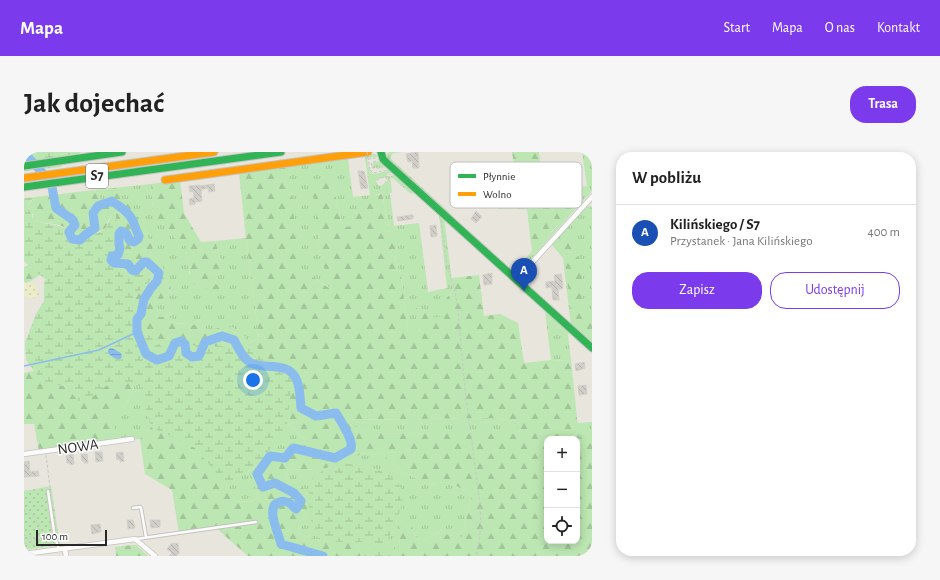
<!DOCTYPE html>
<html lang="pl">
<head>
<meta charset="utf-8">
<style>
	:root { --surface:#fff; --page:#f6f6f6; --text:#222; --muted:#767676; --line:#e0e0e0; --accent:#7c3aed }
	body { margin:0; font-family:"Alegreya Sans",sans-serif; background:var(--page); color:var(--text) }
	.controls { position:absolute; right:12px; bottom:12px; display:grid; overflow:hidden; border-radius:8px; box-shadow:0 2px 10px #0003 }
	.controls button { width:36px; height:36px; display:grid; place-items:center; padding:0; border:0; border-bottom:1px solid var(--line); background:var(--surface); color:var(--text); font:20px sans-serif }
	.scale { position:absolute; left:12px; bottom:10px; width:71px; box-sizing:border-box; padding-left:4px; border:2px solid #282828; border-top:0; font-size:11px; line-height:14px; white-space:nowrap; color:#282828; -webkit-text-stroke:3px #fff; paint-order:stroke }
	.you { position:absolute; left:229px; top:228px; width:14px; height:14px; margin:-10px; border:3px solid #fff; border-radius:50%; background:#1a73e8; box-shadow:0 0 0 6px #1a73e833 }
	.badge { display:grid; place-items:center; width:26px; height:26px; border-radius:50%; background:var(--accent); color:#fff; font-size:13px; font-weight:700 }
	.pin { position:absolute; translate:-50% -33px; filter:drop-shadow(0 1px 2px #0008) }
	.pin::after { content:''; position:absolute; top:21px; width:14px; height:12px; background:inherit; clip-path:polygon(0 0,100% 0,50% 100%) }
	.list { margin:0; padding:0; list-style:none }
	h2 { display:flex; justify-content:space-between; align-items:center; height:52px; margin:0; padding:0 16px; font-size:17px }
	h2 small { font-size:13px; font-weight:400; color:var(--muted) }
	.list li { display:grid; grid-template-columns:26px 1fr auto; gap:12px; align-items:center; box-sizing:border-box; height:56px; padding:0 16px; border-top:1px solid var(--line) }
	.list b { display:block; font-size:15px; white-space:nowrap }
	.list p { margin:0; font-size:13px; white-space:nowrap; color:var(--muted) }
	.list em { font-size:13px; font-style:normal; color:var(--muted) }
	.actions { display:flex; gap:8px; padding:12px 16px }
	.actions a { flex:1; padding:9px 0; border:1px solid var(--accent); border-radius:16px; text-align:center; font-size:14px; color:var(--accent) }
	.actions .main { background:var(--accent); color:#fff }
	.icon { flex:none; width:22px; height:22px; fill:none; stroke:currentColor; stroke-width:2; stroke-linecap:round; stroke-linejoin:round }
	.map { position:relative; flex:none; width:568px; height:404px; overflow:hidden; border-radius:16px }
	header { display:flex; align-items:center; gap:24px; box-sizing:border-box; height:56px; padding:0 20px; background:var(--accent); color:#fff }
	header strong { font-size:19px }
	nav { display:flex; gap:22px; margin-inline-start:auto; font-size:14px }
	.intro { display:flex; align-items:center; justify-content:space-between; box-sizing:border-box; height:96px; padding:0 24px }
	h1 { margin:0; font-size:28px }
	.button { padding:10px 18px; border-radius:16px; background:var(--accent); color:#fff; font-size:14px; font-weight:700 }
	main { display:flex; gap:24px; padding:0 24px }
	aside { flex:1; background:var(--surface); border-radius:16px; box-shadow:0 2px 10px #0003 }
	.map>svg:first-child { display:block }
	.grass { fill:url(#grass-tufts) }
	.forest { fill:url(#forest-firs); fill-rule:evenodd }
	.wetland { fill:url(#wetland-marsh) }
	.sand { fill:url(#sand-dots) }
	.park { fill:url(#park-dots) }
	.water { fill:url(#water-rules) }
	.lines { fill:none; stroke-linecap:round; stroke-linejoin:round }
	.stream { stroke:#8abdee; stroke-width:1.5 }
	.river { stroke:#8abdee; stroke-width:9 }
	.building { fill:url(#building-back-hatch); stroke:#d2d0c8 }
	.lane-casing { stroke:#c4c3c2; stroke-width:4.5 }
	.street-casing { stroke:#c4c3c2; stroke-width:6 }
	.fast-casing { stroke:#c4c3c2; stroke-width:9 }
	.slow-casing { stroke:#c4c3c2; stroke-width:9 }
	.path { stroke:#c9c8c7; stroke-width:1; stroke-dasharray:3 2; stroke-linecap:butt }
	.lane { stroke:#fbfbfa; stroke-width:2.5 }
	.street { stroke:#fbfbfa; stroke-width:4.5 }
	.fast { stroke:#30b455; stroke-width:7 }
	.slow { stroke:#ff9f0a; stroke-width:7 }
	.path-bridge { stroke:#c9c8c7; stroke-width:1; stroke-dasharray:3 2; stroke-linecap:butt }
	.labels { text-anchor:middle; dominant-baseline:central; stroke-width:3; stroke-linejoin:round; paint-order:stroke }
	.shield { fill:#fff; stroke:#686868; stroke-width:1 }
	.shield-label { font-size:14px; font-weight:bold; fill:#282828 }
	.street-label { font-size:15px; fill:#282828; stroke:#fff }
	.key { fill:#fff; stroke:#bebebe; stroke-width:1 }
	.key-label { font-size:11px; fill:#282828 }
</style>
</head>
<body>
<header>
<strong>Mapa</strong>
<nav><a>Start</a><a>Mapa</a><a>O nas</a><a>Kontakt</a></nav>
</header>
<div class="intro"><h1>Jak dojechać</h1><a class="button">Trasa</a></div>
<main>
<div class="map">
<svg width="568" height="404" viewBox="0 0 568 404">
	<defs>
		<pattern id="grass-tufts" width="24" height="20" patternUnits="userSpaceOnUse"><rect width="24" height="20" fill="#bce6b2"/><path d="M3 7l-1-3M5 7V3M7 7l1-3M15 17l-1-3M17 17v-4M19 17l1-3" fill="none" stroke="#a2c599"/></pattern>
		<pattern id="forest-firs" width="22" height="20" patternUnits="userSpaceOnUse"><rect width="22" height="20" fill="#bce6b2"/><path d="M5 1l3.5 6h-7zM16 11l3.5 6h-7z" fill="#a2c599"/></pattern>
		<pattern id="wetland-marsh" width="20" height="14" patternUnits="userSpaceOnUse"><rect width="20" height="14" fill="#bce6b2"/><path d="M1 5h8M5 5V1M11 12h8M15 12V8" fill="none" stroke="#a2c599"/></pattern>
		<pattern id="sand-dots" width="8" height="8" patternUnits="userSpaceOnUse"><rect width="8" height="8" fill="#ebedc8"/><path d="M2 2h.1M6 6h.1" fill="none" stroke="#cacbac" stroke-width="1.8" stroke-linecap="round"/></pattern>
		<pattern id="park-dots" width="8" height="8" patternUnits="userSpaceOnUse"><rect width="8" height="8" fill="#bce6b2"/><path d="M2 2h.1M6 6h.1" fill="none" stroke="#a2c599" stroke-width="1.8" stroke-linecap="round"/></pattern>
		<pattern id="water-rules" width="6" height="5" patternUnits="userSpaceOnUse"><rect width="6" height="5" fill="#8abdee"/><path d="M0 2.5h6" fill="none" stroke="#77a2cc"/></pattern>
		<pattern id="building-back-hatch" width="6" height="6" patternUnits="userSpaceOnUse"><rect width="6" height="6" fill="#cfcec8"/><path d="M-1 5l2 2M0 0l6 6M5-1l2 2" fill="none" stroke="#b2b1ac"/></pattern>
	</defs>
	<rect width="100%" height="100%" fill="#e7e5dc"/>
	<path class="grass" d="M367 0H379L369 1 367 4V7L427 62 425 64 362 6 363 1Z
		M558 0H568V39L496 119 493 121H488L508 99 507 92C526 89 538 66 551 54L544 42 531 39 563 34Z
		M351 2 354 5 343 6 346 20 350 22 363 19 364 17 362 15 351 16 348 15 349 10C361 8 362 12 370 20L363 22V25L353 27 352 29 354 33 357 34 361 31 362 32 364 25 372 22 391 38 387 42 366 24 368 40 366 41 370 74 395 71 404 140 423 136 415 62 420 66 429 137 421 148V165H406L393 156 396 181H384L377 122 372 111 371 102 373 94 366 81 358 41 348 43 347 49 341 60 333 61 327 75 319 74 308 31 294 76 295 97 307 137 292 127 274 119 265 15 324 7 329 45 346 43 341 5 333 6V4Z
		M471 26 495 33 494 52 503 57H475Z
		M127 32 129 61 162 94V99L166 116 165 121 171 133 186 137 191 142 190 132 184 123 202 117 197 108 191 89 222 86 235 187 226 190 180 182 173 173 152 171 143 164 138 166 132 164 134 156V151L147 139 146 132 138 125 139 117 128 100 129 93 121 81 120 76 111 63 81 47 77 50 75 42 70 38Z
		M564 54 568 55V193L547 174 539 106 527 92 562 55Z
		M521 159 545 180 544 183 547 209 527 208Z
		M121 211 261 268 282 289 281 294 268 293 262 299 244 302 236 311 224 318 235 345 226 350 212 349 202 332 127 275 116 287 84 290 79 268 98 257 105 246Z
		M465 266 493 269 496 283 342 281 319 268Z
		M568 270V285H555L553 271Z
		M339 300 349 303 358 301 378 320 404 332 426 330 448 343 438 385 420 382 412 380 402 389 392 387 391 382 377 370 375 396 370 393V404H337L336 399 326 385 302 390 284 385 274 381 275 371 285 359 271 331 261 327 260 321 266 317 278 318 318 315Z"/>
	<path class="forest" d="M488 0H515C516 13 519 27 526 38L544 42 554 49C549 57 525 84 517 89 514 91 511 91 507 92L503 57 494 52 492 46 496 28 494 14 490 13Z
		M265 15 275 119 292 127 306 137 295 97 294 76 287 29 308 31 319 74 327 75 328 66 333 61 341 60 347 49V43L358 42 366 81 372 85 373 94 371 102 372 111 377 122 384 181 396 180 392 156 404 158 406 165H421L419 154 421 148 429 138 428 126 455 123 460 164 476 162 494 171 500 211 527 208 547 209 555 285 568 284V404H370V392L375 395 377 369 383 367 387 372 392 387 402 389 412 380 420 382 438 385 448 343 426 330 404 332 378 320 358 301 349 303 339 300 318 315 278 318 266 317 260 321 261 327 271 331 286 342 285 359 275 371 274 381 284 385 302 390 326 385 336 399 337 404H224L192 376 155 381 148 338 121 322 116 287 127 275 171 296 202 332 212 349 226 350 235 345 224 319 236 311 244 302 262 299 268 293 281 294 282 289 261 268 121 211 105 246 98 257 80 268 90 274 91 281 84 290 15 299 10 272H0V221L76 204 107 167 108 153 112 143 121 133 128 129 131 123 125 119 118 122 111 118 94 116 90 108 98 90V81L92 77V63H87L81 77C73 81 67 81 61 88H52C40 67 29 75 9 68V62L3 55 6 50 11 45 70 38 75 42 77 49 81 47 84 43 93 41 103 51 116 68 120 76 121 81 129 93 128 100 139 117 138 125 146 132 147 139 134 151V156L132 164C142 167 145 161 152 171L173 173 180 182C189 177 205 171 215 178 219 181 223 187 226 190L235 187 222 86 215 21ZM465 266 493 269 496 282 342 281 319 268ZM523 287H553V389H523Z
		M156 28 160 61 177 90 191 89 197 108 202 113V117L185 123 190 127V132L197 134V142H191L185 137 171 133 166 126V116L162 99V94L155 91 129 61 127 32Z
		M543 79H546L549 88 550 96 556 111 558 132 556 142 562 162 568 160V182L563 187 548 174 541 106 530 94Z
		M4 113 16 123 3 131 0 130V115Z
		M109 393H112L124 404H92L91 395Z"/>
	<path class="wetland" d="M0 0H57L36 15 0 19Z
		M11 45 6 49 3 55 8 62 9 68C29 76 39 68 52 88H61C68 79 73 84 80 77 84 74 86 67 87 63H92V77L98 81V89L90 108 93 116 111 119 118 122 125 119 130 123C127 131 119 134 114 141 98 161 124 183 138 195L167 193 232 195 268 228 263 273 236 311 202 332 171 296 127 275 116 234 96 229 82 234 66 247 55 249 39 234 20 232 2 208 1 191 12 162 20 149V130L22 127 13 121 0 109V46Z
		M322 312C340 313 352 314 367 325 396 344 361 378 360 404H350L351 397 340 390H314L295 386 291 383 286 364 285 343 289 325 304 315Z"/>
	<path class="sand" d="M0 130C11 132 13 131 15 143V144L8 146 0 144Z"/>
	<path class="park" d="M27 334 36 393 0 398V339Z"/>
	<path class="water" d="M86 196H88L97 201 98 205 96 207C91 207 88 205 84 201V199Z"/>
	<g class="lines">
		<path class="stream" d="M0 0H2
			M0 214 75 198 113 180"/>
		<path class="river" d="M0 1 27 30 32 56 49 68 51 73 45 80 48 87 56 88 61 83 71 76 69 61 74 54 88 49C96 55 104 59 109 69 111 74 112 79 115 84L114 87 110 90 106 89 102 81 97 79 95 82V92L96 96 94 103 88 104 87 108 90 111 104 112 108 118 111 119 120 110H123L135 121 133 129 127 136 120 147 117 162 113 167V180L122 202 133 208 145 204 151 191 157 189 161 192 162 201 168 205 175 204 181 190 198 184 210 188C214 195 219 207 227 211 238 217 259 211 269 222 276 230 276 245 277 256L292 264 312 261C317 270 330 288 327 297L311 306 269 296 261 306 246 304 233 322 239 335 251 331 270 341 277 349 272 357C269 355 268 352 265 351 263 349 258 349 256 350 240 353 255 382 257 392L299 404"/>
	</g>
	<path class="building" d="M394 0 395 16H389L388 9 384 10 382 2Z
		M334 19H340L344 36 337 37Z
		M190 32 191 39 185 40 184 36 177 38 178 49 171 50V52L166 53 165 47 170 46 169 39 166 40 165 34 176 33V34Z
		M452 59 458 65 452 71 447 67Z
		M387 63H389V66L388 67 374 69 373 65Z
		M412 73 413 84 407 85 406 74Z
		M468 121V132L460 133 459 123Z
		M537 122 539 133 538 137H534L535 148H529L528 136 527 135 522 136V130L531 129 530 123Z
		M560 210 561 216 552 219 551 212Z
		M562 233 563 242 555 243 554 234Z
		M71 300H78L79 309 72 310Z
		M99 300 100 309 96 310V307L93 308 92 301Z
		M49 302 50 312 46 313V311H43L42 304Z
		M57 302H63L64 311H60V309H58Z
		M5 309 6 320 14 319 15 324 0 325V310Z
		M103 368H109L111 376 104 377Z
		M126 368H136V375L127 376Z
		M76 372 77 380 68 382 67 373Z
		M154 391 155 401 152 404H145L148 401 143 397 147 392Z"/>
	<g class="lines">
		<defs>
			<path id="lane" d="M24 339 31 386 35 397
				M109 356 116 355 117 356 122 385
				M112 387 232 370"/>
			<path id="street" d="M492 128 568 45
				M0 302 108 287
				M41 397 42 404
				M0 402 111 387 131 404"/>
			<path id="fast" d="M357 0 359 7 363 11 568 196
				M0 14 98 0
				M0 35 257 0"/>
			<path id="slow" d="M0 26 190 0
				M141 28 344 0"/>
		</defs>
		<use href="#lane" class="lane-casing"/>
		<use href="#street" class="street-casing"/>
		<use href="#fast" class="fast-casing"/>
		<use href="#slow" class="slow-casing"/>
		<path class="path" d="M0 4 6 2
			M344 7 352 6
			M352 9 347 11 348 16H359
			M346 18 349 21 363 18
			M353 29 355 26 363 25 367 22
			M361 32 363 25
			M417 68 423 113 431 139 434 159 441 238 456 352C457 370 457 386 452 404
			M22 303 26 335
			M0 358C12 363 19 375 14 388
			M0 383 30 393
			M0 392 13 387"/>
		<use href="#lane" class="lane"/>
		<use href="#street" class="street"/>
		<use href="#fast" class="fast"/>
		<use href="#slow" class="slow"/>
		<path class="path-bridge" d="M343 0 346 18"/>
	</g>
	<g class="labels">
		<rect class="shield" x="62" y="12" width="22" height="24" rx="3"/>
		<g class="shield-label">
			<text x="73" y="24">S7</text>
		</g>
		<g class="street-label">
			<text transform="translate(54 295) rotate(-8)">NOWA</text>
		</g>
	</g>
	<rect x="426" y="10" width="132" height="46" rx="6" class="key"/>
	<rect x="434" y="22" width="18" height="4" fill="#30b455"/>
	<rect x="434" y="40" width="18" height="4" fill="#ff9f0a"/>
	<g class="key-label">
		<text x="459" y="28">Płynnie</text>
		<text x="459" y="46">Wolno</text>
	</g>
</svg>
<div class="controls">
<button>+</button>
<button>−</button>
<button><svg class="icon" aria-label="locate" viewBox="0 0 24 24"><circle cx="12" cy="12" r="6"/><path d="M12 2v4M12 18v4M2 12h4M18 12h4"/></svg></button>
</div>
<div class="scale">100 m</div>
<div class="you"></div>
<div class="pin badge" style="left:500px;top:139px;background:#1a4fb4">A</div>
</div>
<aside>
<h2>W pobliżu<small></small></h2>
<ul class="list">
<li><span class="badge" style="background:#1a4fb4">A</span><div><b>Kilińskiego / S7</b><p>Przystanek · Jana Kilińskiego</p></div><em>400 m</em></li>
</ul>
<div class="actions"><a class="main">Zapisz</a><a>Udostępnij</a></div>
</aside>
</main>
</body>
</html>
